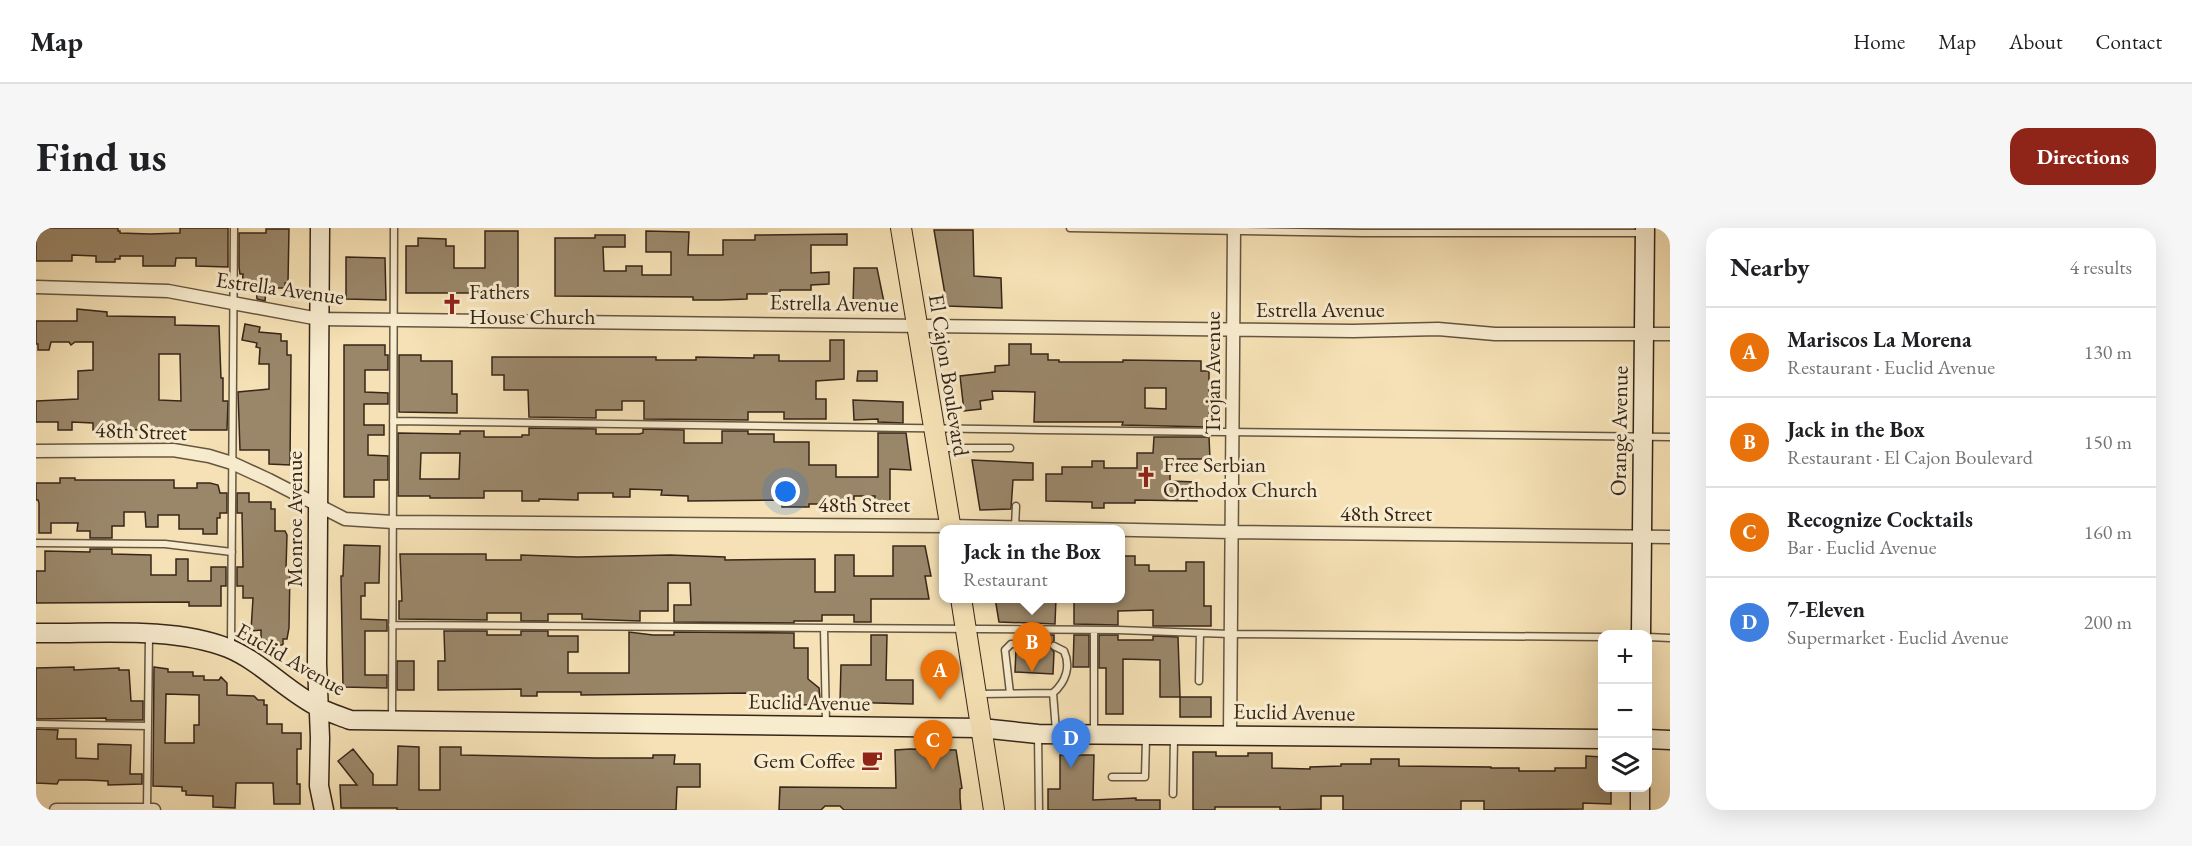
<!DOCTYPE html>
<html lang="en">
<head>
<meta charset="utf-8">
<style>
	:root { --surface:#fff; --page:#f6f6f6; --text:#202124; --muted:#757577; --line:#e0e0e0; --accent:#8f2418 }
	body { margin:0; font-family:"EB Garamond",serif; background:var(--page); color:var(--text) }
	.controls { position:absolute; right:18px; bottom:18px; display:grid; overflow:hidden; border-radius:12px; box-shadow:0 6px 24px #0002 }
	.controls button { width:54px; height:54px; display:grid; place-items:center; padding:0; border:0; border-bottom:2px solid var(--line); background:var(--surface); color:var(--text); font:30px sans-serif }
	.you { position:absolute; left:750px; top:264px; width:21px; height:21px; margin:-15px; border:4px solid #fff; border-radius:50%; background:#1a73e8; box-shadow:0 0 0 9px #1a73e833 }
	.badge { display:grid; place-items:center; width:39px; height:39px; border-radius:50%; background:var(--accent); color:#fff; font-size:20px; font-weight:700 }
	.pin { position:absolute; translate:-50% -50px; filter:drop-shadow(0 2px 3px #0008) }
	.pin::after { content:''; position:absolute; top:32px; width:21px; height:18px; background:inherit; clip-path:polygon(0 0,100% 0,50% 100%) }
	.popup { position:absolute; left:903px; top:297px; width:186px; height:78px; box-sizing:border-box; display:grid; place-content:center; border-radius:12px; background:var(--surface); filter:drop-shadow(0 2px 4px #0005); font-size:20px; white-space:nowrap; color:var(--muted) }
	.popup b { font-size:22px; color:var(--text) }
	.popup::after { content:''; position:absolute; left:50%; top:100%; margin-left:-12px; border:12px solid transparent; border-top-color:var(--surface) }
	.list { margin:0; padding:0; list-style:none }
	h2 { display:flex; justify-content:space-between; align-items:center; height:78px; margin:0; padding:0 24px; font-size:26px }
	h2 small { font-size:20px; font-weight:400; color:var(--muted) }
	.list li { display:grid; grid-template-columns:39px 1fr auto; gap:18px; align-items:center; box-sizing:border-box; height:90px; padding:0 24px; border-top:2px solid var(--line) }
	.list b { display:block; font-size:22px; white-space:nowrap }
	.list p { margin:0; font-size:20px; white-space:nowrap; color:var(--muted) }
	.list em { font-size:20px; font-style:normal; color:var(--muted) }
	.icon { flex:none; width:33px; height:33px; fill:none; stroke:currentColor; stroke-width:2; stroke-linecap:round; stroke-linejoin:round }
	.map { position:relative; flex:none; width:1634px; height:582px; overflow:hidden; border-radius:18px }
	header { display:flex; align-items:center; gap:36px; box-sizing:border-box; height:84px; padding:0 30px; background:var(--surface); border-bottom:2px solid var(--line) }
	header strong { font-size:28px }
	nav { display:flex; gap:33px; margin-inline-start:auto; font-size:21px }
	.intro { display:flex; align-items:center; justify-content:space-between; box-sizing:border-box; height:144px; padding:0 36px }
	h1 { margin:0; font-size:42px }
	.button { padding:15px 27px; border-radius:18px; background:var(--accent); color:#fff; font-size:21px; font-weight:700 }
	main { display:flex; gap:36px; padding:0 36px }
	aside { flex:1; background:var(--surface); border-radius:18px; box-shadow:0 6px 24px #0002 }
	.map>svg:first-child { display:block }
	.building { fill:#9a876a; stroke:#372619; stroke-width:1.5; fill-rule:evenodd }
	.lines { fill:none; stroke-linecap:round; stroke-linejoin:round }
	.lane-casing { stroke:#665540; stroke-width:9 }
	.street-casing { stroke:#665540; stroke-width:15 }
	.secondary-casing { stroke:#372619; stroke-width:21 }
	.primary-casing { stroke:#372619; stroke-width:22 }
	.lane { stroke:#f8eccf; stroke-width:6 }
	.street { stroke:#f8eccf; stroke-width:12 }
	.secondary { stroke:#f8eccf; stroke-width:18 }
	.primary { stroke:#f5e1b5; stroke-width:20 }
	.labels { text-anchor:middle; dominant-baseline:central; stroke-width:6; stroke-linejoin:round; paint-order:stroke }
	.street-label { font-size:22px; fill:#372619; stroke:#f8eccf }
	.poi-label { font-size:22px; fill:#372619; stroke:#f8eccf; text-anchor:start }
</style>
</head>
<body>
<header>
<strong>Map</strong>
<nav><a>Home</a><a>Map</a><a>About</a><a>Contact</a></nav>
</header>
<div class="intro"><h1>Find us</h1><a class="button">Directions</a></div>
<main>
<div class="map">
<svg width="1634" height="582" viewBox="0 0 1634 582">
	<rect width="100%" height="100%" fill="#f5e1b5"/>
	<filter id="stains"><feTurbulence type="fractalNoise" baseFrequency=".00333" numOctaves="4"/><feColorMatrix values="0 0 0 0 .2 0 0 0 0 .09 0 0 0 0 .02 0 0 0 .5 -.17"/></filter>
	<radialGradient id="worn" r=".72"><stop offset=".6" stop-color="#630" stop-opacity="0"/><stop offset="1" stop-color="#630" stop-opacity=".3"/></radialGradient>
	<path class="building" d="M0 0H82V3H84V5L114 6 144 5V0H192V39L160 38V30H140L139 38H107V28H84V31H79V34H60V28L36 27V33H0Z
		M230 1H253L252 55H249V60H230L229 73 221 71 220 59 206 58 207 46H204L203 39V5H230Z
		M898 2H937L938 48 965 50 966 80 911 78Z
		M449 3H482V65H370V18H382V10L410 11V18H418V40H449Z
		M610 3 653 4 652 27H687V12H719V7L811 6V17H775V45L793 44V56L775 57V62H744V66H711V71L683 72H657V69L519 68V10H559V7H589V19H567L568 43H590V38H606V47H635V24H610Z
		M310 29 349 30 350 72 310 71Z
		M818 40H841L848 74 843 80 817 78Z
		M41 81 71 84V88L139 89V97L183 98 185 150H187V173H192L191 202H110L72 201V202H57V195L36 194V202H22V194H0V173L42 171V143L57 142V114H39L35 117 33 114H15L13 122H2V116H0V93H41ZM123 126H144L145 173 123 172Z
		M209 96 224 99 223 104 245 106V113H251V127H255L254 237 233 236V222H204L202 164 233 161V136H223L224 120 220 119 221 115 206 112Z
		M794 112H808V151L780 153V171H790V191H748V184H712V192L608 191V173H586V182H560V190L493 189 492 162H468V147H456V129H620V132H660V129L718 130V127H743V133H794Z
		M973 116H995V126H1012V132H1023V134H1087V132L1165 133V143H1173V199L1086 197 1087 194H998L999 164 956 163 957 171 944 173 945 181 928 183 924 148 959 144V138L973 137ZM1109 160H1130V181L1109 180Z
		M308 117H349V127H352V142H329V164L352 165V176H328V197H348V207H332V227L352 228V252H338V269H308Z
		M363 127H385V133H416V166H421V185L363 184Z
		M822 143H841V153H821Z
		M817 172 867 174V195L842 194V191L818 192Z
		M493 200 560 201V206H603L607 205V201L648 202V215H686V203H712V206H738V214H773V237H800V249H842V205H870L875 242 854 241V281L839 282V268H818V284H806V276H773V279H746V272L652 273V268L625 267 626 262 594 261V269H577V265H542V272L503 271V273H486V263H448V270H394V268H362V205L424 206V203H448V209H486V207H493ZM385 225H424L423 251H384Z
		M1118 209H1173L1174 231H1134V253L1161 254V273L1099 272V275H1068V280H1056V274L1010 273V246H1026V239H1056V233H1068V240H1101V225H1117Z
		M936 232 997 235V252H977L975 281 944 282Z
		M24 250H39V252H138V260H161V255H174L182 257 184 265H191V285H184V290H181V306H167V301H143V287H122V299H110L109 284H88V298H76V310H54V303H41L42 295H15V305H3V275L2 272H0V255H24Z
		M201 265H213V274H235V281H239V303H249L251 307 250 341H254L253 400 251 411H247V417H231V412H225V402L215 403 217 370H207V358H201V339H207L206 285H201Z
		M308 317 344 318 343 355H329V368H325V391L351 392V403H329V447H351V460L307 459 305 348H307Z
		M857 318H889L895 348H889L893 371H835V394H818V387H786V393H758V395L638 394V377H655L654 355H632V383H604V393L546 391V386H512V393H485V385H451V392L363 391V373H366L364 326H450V332H485V327L542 329 634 327 689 329V332L779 331V364H799V327H818V348H857Z
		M54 321H76V326L115 327V347H140V331H152V353H175V339H190V358H185V378H153V374L0 375V343H9V323L54 324Z
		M1085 328H1099V337H1113V343H1150V334H1168V378H1175V398H1117V382L1082 383V397L1038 396V370H1086Z
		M959 370H1020L1019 396 963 394Z
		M408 403H451V407H485V403H512V408H542V424H532V445H593V404L617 407H638V404L758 405V420H772V451L783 460 784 471 779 477 717 476 715 474V465L545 467V464H501V468H485V461L402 462V433H409Z
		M835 407H851L850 452H877V476L804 474 805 437H835Z
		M981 407H1018V413L1013 418 1018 424 1017 446 979 444 980 421 985 417 981 411Z
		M1038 407H1053V439H1037Z
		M1063 407H1082V412H1117V408L1142 409 1144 469H1124V432L1087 431V486H1070V440H1063Z
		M361 433H378V462H361Z
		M38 439V442L83 440V442H93L95 473H107V492H70V490L0 491V440Z
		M118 439 132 441V444H157V448H168V452H183L185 449 191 455V467L218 468 222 472H228V477H231V496H246V505H265V521H261V556H264V576H238L237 555H200L199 580 177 579V568L150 567V563H146V559L117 558ZM130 466 163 467V497H158V515H129Z
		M1144 469H1175V489H1144Z
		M0 501 22 502 21 511H40V530L62 531V516L95 517 94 546H106V556L72 557V553L51 552H23L21 556 0 555Z
		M362 518 383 519V562H404V519H425V527L560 530H617V527H639L638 536H664V559H641L640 582H361V580H305L304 557H321L302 533 317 521 337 546V557H361Z
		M874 521 920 522 926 560 924 561V570L925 582H808L804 578H789L785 582H743L744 559 860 560 859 522Z
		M1157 524H1180V528H1212V525H1236V540L1274 541V539L1305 538V536H1335V531H1363V538L1455 539V540H1483V543H1519V540H1550V528L1566 529V561H1575V576L1547 575V581L1448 582V573H1425V582H1307V568H1285V581L1244 582V579H1179V582H1157Z
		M1024 527H1058L1057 572 1100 570V572H1124V582H1012V561H1024Z"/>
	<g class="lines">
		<defs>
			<path id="lane" d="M1034 0 1326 5H1608
				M357 193C783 198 1208 206 1634 209
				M904 220H974
				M979 299 980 278
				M0 315 129 316 196 324
				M356 397 1082 402 1194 406 1566 409
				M788 401 790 495
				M1612 409 1634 410
				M195 417 198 0
				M1163 453 1164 405
				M974 465 969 422 975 416H980
				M1017 465 1020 503
				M943 466 1017 465C1030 454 1035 438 1028 423L1018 418
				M356 492 358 0
				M0 496 112 498
				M1058 506V402
				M1002 507 1003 582
				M1076 549H1109L1110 510
				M1137 566 1138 510
				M111 581 113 408"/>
			<path id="street" d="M0 59 132 63 283 91 1317 103 1402 101 1459 106H1634
				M0 223 137 222 173 228 196 235 233 252 309 291 357 294 914 298 1195 304 1634 309
				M1194 507 1198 0
				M20 582H118"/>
			<path id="secondary" d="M284 0 281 436 284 510 283 558 288 582
				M0 405C59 406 137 398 192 420 226 434 251 464 284 480 294 485 304 488 314 492L945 500 1002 506 1566 511
				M1605 406 1609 0
				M1612 511 1634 512
				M1604 582V560"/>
			<path id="primary" d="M865 0 915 302
				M925 370 958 582"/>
		</defs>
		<use href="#lane" class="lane-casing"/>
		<use href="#street" class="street-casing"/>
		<use href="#secondary" class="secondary-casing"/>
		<use href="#primary" class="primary-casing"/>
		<use href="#lane" class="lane"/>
		<use href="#street" class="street"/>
		<use href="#secondary" class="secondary"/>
		<use href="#primary" class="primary"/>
	</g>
	<defs>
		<symbol id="church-bare" viewBox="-9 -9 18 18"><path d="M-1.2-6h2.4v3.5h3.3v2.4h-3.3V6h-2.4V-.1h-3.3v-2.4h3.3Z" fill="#8f2418" stroke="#f8eccf" stroke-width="2.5" paint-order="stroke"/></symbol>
		<symbol id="cafe-bare" viewBox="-9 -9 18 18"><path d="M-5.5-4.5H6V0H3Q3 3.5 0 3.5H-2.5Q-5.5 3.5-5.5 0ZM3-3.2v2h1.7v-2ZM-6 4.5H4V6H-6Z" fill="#8f2418" stroke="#f8eccf" stroke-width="2.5" paint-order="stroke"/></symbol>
	</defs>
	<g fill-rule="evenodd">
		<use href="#church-bare" x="401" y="61" width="30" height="30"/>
		<use href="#church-bare" x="1095" y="234" width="30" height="30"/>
		<use href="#cafe-bare" x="821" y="517" width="30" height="30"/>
	</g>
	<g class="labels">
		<g class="street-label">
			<text transform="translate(244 60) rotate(8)">Estrella Avenue</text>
			<text transform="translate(798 75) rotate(1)">Estrella Avenue</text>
			<text x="1284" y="81">Estrella Avenue</text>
			<text transform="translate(1176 145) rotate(-90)">Trojan Avenue</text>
			<text transform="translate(913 147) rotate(81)">El Cajon Boulevard</text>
			<text transform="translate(105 203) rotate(2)">48th Street</text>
			<text transform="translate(1583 203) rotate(-89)">Orange Avenue</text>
			<text x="828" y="276">48th Street</text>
			<text x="1350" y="285">48th Street</text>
			<text transform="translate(258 291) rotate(-90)">Monroe Avenue</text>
			<text transform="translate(255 431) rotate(30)">Euclid Avenue</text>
			<text transform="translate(773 474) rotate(1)">Euclid Avenue</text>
			<text transform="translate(1258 484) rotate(1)">Euclid Avenue</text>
		</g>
		<g class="poi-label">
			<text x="433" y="63">Fathers<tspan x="433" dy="25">House Church</tspan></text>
			<text x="1127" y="236">Free Serbian<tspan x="1127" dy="25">Orthodox Church</tspan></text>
			<text x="819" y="532" text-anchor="end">Gem Coffee</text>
		</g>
	</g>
	<rect width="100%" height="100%" filter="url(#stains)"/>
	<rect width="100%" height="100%" fill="url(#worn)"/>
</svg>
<div class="controls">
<button>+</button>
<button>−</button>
<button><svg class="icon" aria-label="layers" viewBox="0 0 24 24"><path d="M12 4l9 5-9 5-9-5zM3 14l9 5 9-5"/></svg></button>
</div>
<div class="you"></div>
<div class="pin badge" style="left:904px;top:472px;background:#e8710a">A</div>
<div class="pin badge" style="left:996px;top:444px;background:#e8710a">B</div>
<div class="popup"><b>Jack in the Box</b>Restaurant</div>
<div class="pin badge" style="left:897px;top:542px;background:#e8710a">C</div>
<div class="pin badge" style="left:1035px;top:540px;background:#3f7fe0">D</div>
</div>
<aside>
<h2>Nearby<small>4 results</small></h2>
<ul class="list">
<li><span class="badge" style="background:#e8710a">A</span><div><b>Mariscos La Morena</b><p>Restaurant · Euclid Avenue</p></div><em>130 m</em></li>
<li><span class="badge" style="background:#e8710a">B</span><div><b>Jack in the Box</b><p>Restaurant · El Cajon Boulevard</p></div><em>150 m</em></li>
<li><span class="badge" style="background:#e8710a">C</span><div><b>Recognize Cocktails</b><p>Bar · Euclid Avenue</p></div><em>160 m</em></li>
<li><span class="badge" style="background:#3f7fe0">D</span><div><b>7-Eleven</b><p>Supermarket · Euclid Avenue</p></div><em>200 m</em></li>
</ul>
</aside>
</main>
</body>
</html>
